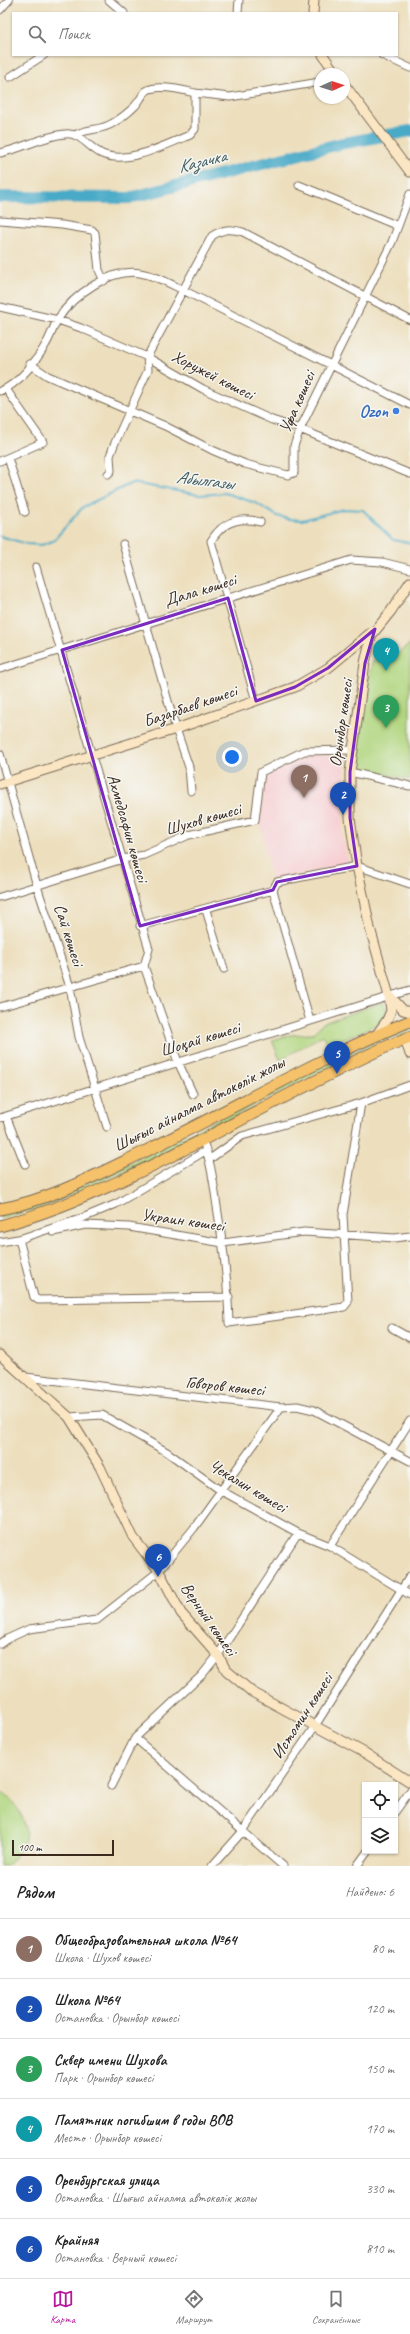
<!DOCTYPE html>
<html lang="ru">
<head>
<meta charset="utf-8">
<style>
	:root { --surface:#fff; --page:#f6f6f6; --text:#222; --muted:#767676; --line:#e0e0e0; --accent:#b5179e }
	body { margin:0; font-family:Caveat,sans-serif; background:var(--page); color:var(--text) }
	.controls { position:absolute; right:12px; bottom:12px; display:grid; overflow:hidden; border-radius:0px; box-shadow:0 1px 3px #0004 }
	.controls button { width:36px; height:36px; display:grid; place-items:center; padding:0; border:0; border-bottom:1px solid var(--line); background:var(--surface); color:var(--text); font:20px sans-serif }
	.compass { position:absolute; left:314px; top:68px; width:36px; height:36px; border-radius:50%; background:var(--surface); box-shadow:0 1px 3px #0004; rotate:87deg }
	.scale { position:absolute; left:12px; bottom:10px; width:102px; box-sizing:border-box; padding-left:4px; border:2px solid #3b2a1e; border-top:0; font-size:11px; line-height:14px; white-space:nowrap; color:#3b2a1e; -webkit-text-stroke:3px #f6f6f2; paint-order:stroke }
	.you { position:absolute; left:232px; top:757px; width:14px; height:14px; margin:-10px; border:3px solid #fff; border-radius:50%; background:#1a73e8; box-shadow:0 0 0 6px #1a73e833 }
	.badge { display:grid; place-items:center; width:26px; height:26px; border-radius:50%; background:var(--accent); color:#fff; font-size:13px; font-weight:700 }
	.pin { position:absolute; translate:-50% -33px; filter:drop-shadow(0 1px 2px #0008) }
	.pin::after { content:''; position:absolute; top:21px; width:14px; height:12px; background:inherit; clip-path:polygon(0 0,100% 0,50% 100%) }
	.list { margin:0; padding:0; list-style:none }
	h2 { display:flex; justify-content:space-between; align-items:center; height:52px; margin:0; padding:0 16px; font-size:17px }
	h2 small { font-size:13px; font-weight:400; color:var(--muted) }
	.list li { display:grid; grid-template-columns:26px 1fr auto; gap:12px; align-items:center; box-sizing:border-box; height:60px; padding:0 16px; border-top:1px solid var(--line) }
	.list b { display:block; font-size:15px; white-space:nowrap }
	.list p { margin:0; font-size:13px; white-space:nowrap; color:var(--muted) }
	.list em { font-size:13px; font-style:normal; color:var(--muted) }
	.icon { flex:none; width:22px; height:22px; fill:none; stroke:currentColor; stroke-width:2; stroke-linecap:round; stroke-linejoin:round }
	.map { position:relative; flex:none; width:410px; height:1866px; overflow:hidden }
	.search { position:absolute; background:var(--surface); box-shadow:0 1px 3px #0004; left:12px; right:12px; top:12px; height:44px; display:flex; align-items:center; gap:10px; box-sizing:border-box; padding:0 14px; border-radius:0px; color:var(--muted); font-size:15px }
	.sheet { height:412px; background:var(--surface) }
	nav { display:flex; justify-content:space-around; align-items:center; box-sizing:border-box; height:56px; border-top:1px solid var(--line); background:var(--surface); font-size:11px; color:var(--muted) }
	nav a { display:grid; justify-items:center; gap:2px }
	nav .on { color:var(--accent) }
	.map>svg:first-child { display:block }
	.built { fill:#f7cfd3 }
	.green { fill:#b1d67f; stroke:#76804e }
	.lines { fill:none; stroke-linecap:round; stroke-linejoin:round }
	.stream { stroke:#49aac8; stroke-width:2 }
	.river { stroke:#49aac8; stroke-width:12 }
	.street-casing { stroke:#796956; stroke-width:9 }
	.secondary-casing { stroke:#796956; stroke-width:11 }
	.primary-casing { stroke:#796956; stroke-width:13 }
	.street { stroke:#fff; stroke-width:7 }
	.secondary { stroke:#fbe6c4; stroke-width:9 }
	.primary { stroke:#f5c16b; stroke-width:11 }
	.marked { fill:none; stroke:#7b2cbf; stroke-width:3; stroke-linejoin:round }
	.shop-dot { fill:#3f7fe0; stroke:#f6f6f2; stroke-width:1.5 }
	.labels { text-anchor:middle; dominant-baseline:central; stroke-width:3; stroke-linejoin:round; paint-order:stroke }
	.street-label { font-size:17px; fill:#3b2a1e; stroke:#f6f6f2 }
	.shop-label { font-size:17px; font-weight:bold; fill:#366cbe; stroke:#f6f6f2; text-anchor:end }
	.water-label { font-size:18px; font-style:italic; fill:#415d62; stroke:#f6f6f2 }
</style>
</head>
<body>
<div class="map">
<svg width="410" height="1866" viewBox="0 0 410 1866">
	<rect width="100%" height="100%" fill="#f6f6f2"/>
	<filter id="ink" filterUnits="userSpaceOnUse"><feTurbulence type="fractalNoise" baseFrequency=".025" numOctaves="2"/><feDisplacementMap in="SourceGraphic" scale="8" xChannelSelector="R" yChannelSelector="G"/><feConvolveMatrix kernelMatrix="1 2 1 2 8 2 1 2 1" color-interpolation-filters="sRGB"/></filter>
	<filter id="wash" filterUnits="userSpaceOnUse"><feTurbulence type="fractalNoise" baseFrequency=".012" numOctaves="4" result="noise"/><feDisplacementMap in="SourceGraphic" scale="16" xChannelSelector="R" yChannelSelector="G"/><feGaussianBlur stdDeviation="0.9" result="paint"/><feColorMatrix in="noise" values="0 0 0 0 0 0 0 0 0 0 0 0 0 0 0 0 0 1.4 0 .05"/><feComposite in="paint" operator="in"/></filter>
	<g filter="url(#wash)">
		<rect width="100%" height="100%" fill="#eddfbd"/>
		<path class="built" d="M305 755 346 756 342 837 349 863 271 880 260 819 266 776Z"/>
		<path class="green" d="M410 644V780L356 767 366 688 373 660 387 662Z
			M380 1003 384 1004 387 1009 383 1022 329 1045 323 1035 280 1060 272 1040 289 1035 312 1034 323 1023Z
			M410 1027V1032L360 1051 147 1161 42 1208 0 1218V1213L41 1204 145 1156 329 1062Z
			M0 1791C15 1800 31 1824 24 1843 21 1851 12 1859 7 1866H0Z"/>
		<g class="lines">
			<path class="stream" d="M0 536 27 544 41 545 53 541 83 507 132 483 200 495 225 493 256 503 277 516 289 519 302 520 344 509 363 510 393 540 410 543"/>
			<path class="river" d="M0 197 129 198 339 144 410 131"/>
		</g>
	</g>
	<g filter="url(#ink)">
		<g class="lines">
			<defs>
				<path id="street" d="M109 0 124 13
					M0 10 9 0
					M238 13 239 0
					M382 55 410 68
					M10 77 44 55
					M75 135C87 128 101 131 113 123 120 119 129 112 135 106 139 102 142 95 146 91 156 84 183 90 195 93
					M0 153C22 149 42 136 65 134 80 132 89 148 102 154 128 165 165 145 190 135L195 129V93L230 97 320 82
					M299 185 398 226
					M0 220 62 225 92 230 95 233 99 270 104 281
					M0 307 58 320 81 328 147 357 203 389 272 420 300 429 410 474
					M30 364 48 376 165 426 212 450 245 464 288 475 294 473V446L300 429 392 242 410 194
					M0 391C18 385 37 360 46 344 51 336 53 327 58 319 73 295 111 268 140 273 153 275 165 281 177 287L410 405
					M8 458 25 512
					M0 461 43 442 6 389
					M108 474 111 471 110 456 114 445 148 370 147 357 212 236C223 229 230 228 243 232L410 320
					M123 544 176 729 189 767 191 791
					M36 567 149 949 144 966 178 1062 193 1094
					M0 669 351 560 382 562 410 569
					M256 701 211 541C222 522 239 516 260 522
					M0 754 37 886 70 987 79 1037 107 1127
					M350 772 410 786
					M0 897 123 859 144 855 189 835 255 820 261 772 304 751 352 750
					M206 910 224 969
					M140 926 273 890
					M0 1007 144 966
					M310 1021 273 890 277 882 357 866 410 884
					M6 1116 25 1164
					M0 1118 410 990
					M202 1139C212 1163 214 1188 218 1213 224 1250 228 1286 229 1323L344 1307 348 1302 343 1215 361 1103
					M207 1150 116 1204 80 1219 19 1239 34 1297 38 1300 229 1297
					M210 1159 242 1136 361 1103 410 1085
					M53 1232 85 1225 129 1227 223 1243 304 1232 395 1238 410 1236
					M0 1242 24 1238
					M392 1328 410 1338
					M25 1377 281 1407 297 1406 314 1410 410 1461
					M69 1417 102 1415 167 1452 220 1490 298 1533 330 1546 410 1595
					M330 1546 410 1421
					M0 1644 7 1639 29 1629 97 1620 159 1571 194 1528 281 1407
					M135 1738 283 1866
					M111 1786 135 1738 202 1675 218 1655 298 1533
					M395 1812 410 1791
					M212 1866 243 1831 315 1726 410 1576
					M357 1866 368 1851"/>
				<path id="secondary" d="M313 13 314 0
					M323 55 336 74
					M344 84 410 172
					M0 784 176 729 295 687 328 668 373 631
					M390 996 403 1010 410 1012
					M377 1034 387 1020 391 1011 389 996 370 928 357 866 350 818V772L365 663 371 636 391 611 410 582
					M405 1039 410 1054
					M0 1355 69 1417 100 1467 133 1537 159 1571 181 1613 218 1655 226 1670 252 1692 365 1753 410 1782"/>
				<path id="primary" d="M0 1209C51 1200 100 1173 146 1151 234 1108 319 1058 410 1021
					M0 1226C112 1195 211 1133 314 1082 345 1067 377 1049 410 1037"/>
			</defs>
			<use href="#street" class="street-casing"/>
			<use href="#secondary" class="secondary-casing"/>
			<use href="#primary" class="primary-casing"/>
			<use href="#street" class="street"/>
			<use href="#secondary" class="secondary"/>
			<use href="#primary" class="primary"/>
		</g>
	</g>
	<path class="marked" d="M228 598 256 701 295 687 328 668 375 629 365 663 350 772V818L357 866 277 882 273 890 140 926 62 650Z"/>
	<circle class="shop-dot" cx="396" cy="411" r="4"/>
	<g class="labels">
		<g class="street-label">
			<text transform="translate(213 375) rotate(27)">Хоружей көшесі</text>
			<text transform="translate(297 402) rotate(-66)">Уфа көшесі</text>
			<text transform="translate(200 590) rotate(-17)">Дала көшесі</text>
			<text transform="translate(190 706) rotate(-19)">Базарбаев көшесі</text>
			<text transform="translate(341 723) rotate(-82)">Орынбор көшесі</text>
			<text transform="translate(203 819) rotate(-16)">Шухов көшесі</text>
			<text transform="translate(128 828) rotate(74)">Ахмедсафин көшесі</text>
			<text transform="translate(69 935) rotate(72)">Сай көшесі</text>
			<text transform="translate(200 1039) rotate(-17)">Шоқай көшесі</text>
			<text transform="translate(199 1104) rotate(-27)">Шығыс айналма автокөлік жолы</text>
			<text transform="translate(183 1220) rotate(8)">Украин көшесі</text>
			<text transform="translate(225 1386) rotate(6)">Говоров көшесі</text>
			<text transform="translate(248 1486) rotate(31)">Чекалин көшесі</text>
			<text transform="translate(209 1619) rotate(55)">Верный көшесі</text>
			<text transform="translate(302 1716) rotate(-57)">Истомин көшесі</text>
		</g>
		<g class="shop-label">
			<text x="388" y="411">Ozon</text>
		</g>
		<g class="water-label">
			<text transform="translate(202 161) rotate(-14)">Казачка</text>
			<text transform="translate(205 480) rotate(7)">Абылгазы</text>
		</g>
	</g>
</svg>
<div class="controls">
<button><svg class="icon" aria-label="locate" viewBox="0 0 24 24"><circle cx="12" cy="12" r="6"/><path d="M12 2v4M12 18v4M2 12h4M18 12h4"/></svg></button>
<button><svg class="icon" aria-label="layers" viewBox="0 0 24 24"><path d="M12 4l9 5-9 5-9-5zM3 14l9 5 9-5"/></svg></button>
</div>
<svg class="compass" viewBox="-18 -18 36 36"><path d="M0-13l5 13h-10z" fill="#e53935"/><path d="M0 13l5-13h-10z" fill="#767676"/></svg>
<div class="scale">100 m</div>
<div class="you"></div>
<div class="pin badge" style="left:304px;top:798px;background:#8d6e63">1</div>
<div class="pin badge" style="left:343px;top:815px;background:#1a4fb4">2</div>
<div class="pin badge" style="left:386px;top:728px;background:#2e9e5b">3</div>
<div class="pin badge" style="left:386px;top:671px;background:#0f9aa8">4</div>
<div class="pin badge" style="left:337px;top:1074px;background:#1a4fb4">5</div>
<div class="pin badge" style="left:158px;top:1577px;background:#1a4fb4">6</div>
<div class="search"><svg class="icon" aria-label="search" viewBox="0 0 24 24"><circle cx="10" cy="10" r="6"/><path d="M15 15l6 6"/></svg>Поиск</div>
</div>
<section class="sheet">
<h2>Рядом<small>Найдено: 6</small></h2>
<ul class="list">
<li><span class="badge" style="background:#8d6e63">1</span><div><b>Общеобразовательная школа №64</b><p>Школа · Шухов көшесі</p></div><em>80 m</em></li>
<li><span class="badge" style="background:#1a4fb4">2</span><div><b>Школа №64</b><p>Остановка · Орынбор көшесі</p></div><em>120 m</em></li>
<li><span class="badge" style="background:#2e9e5b">3</span><div><b>Сквер имени Шухова</b><p>Парк · Орынбор көшесі</p></div><em>150 m</em></li>
<li><span class="badge" style="background:#0f9aa8">4</span><div><b>Памятник погибшим в годы ВОВ</b><p>Место · Орынбор көшесі</p></div><em>170 m</em></li>
<li><span class="badge" style="background:#1a4fb4">5</span><div><b>Оренбургская улица</b><p>Остановка · Шығыс айналма автокөлік жолы</p></div><em>330 m</em></li>
<li><span class="badge" style="background:#1a4fb4">6</span><div><b>Крайняя</b><p>Остановка · Верный көшесі</p></div><em>810 m</em></li>
</ul>
</section>
<nav>
<a class="on"><svg class="icon" aria-label="map" viewBox="0 0 24 24"><path d="M3 6l6-2 6 2 6-2v14l-6 2-6-2-6 2zM9 4v14M15 6v14"/></svg>Карта</a>
<a><svg class="icon" aria-label="directions" viewBox="0 0 24 24"><path d="M12 3l9 9-9 9-9-9zM9 14v-3h6M13 9l2 2-2 2"/></svg>Маршрут</a>
<a><svg class="icon" aria-label="saved" viewBox="0 0 24 24"><path d="M7 4h10v16l-5-4-5 4z"/></svg>Сохранённые</a>
</nav>
</body>
</html>
